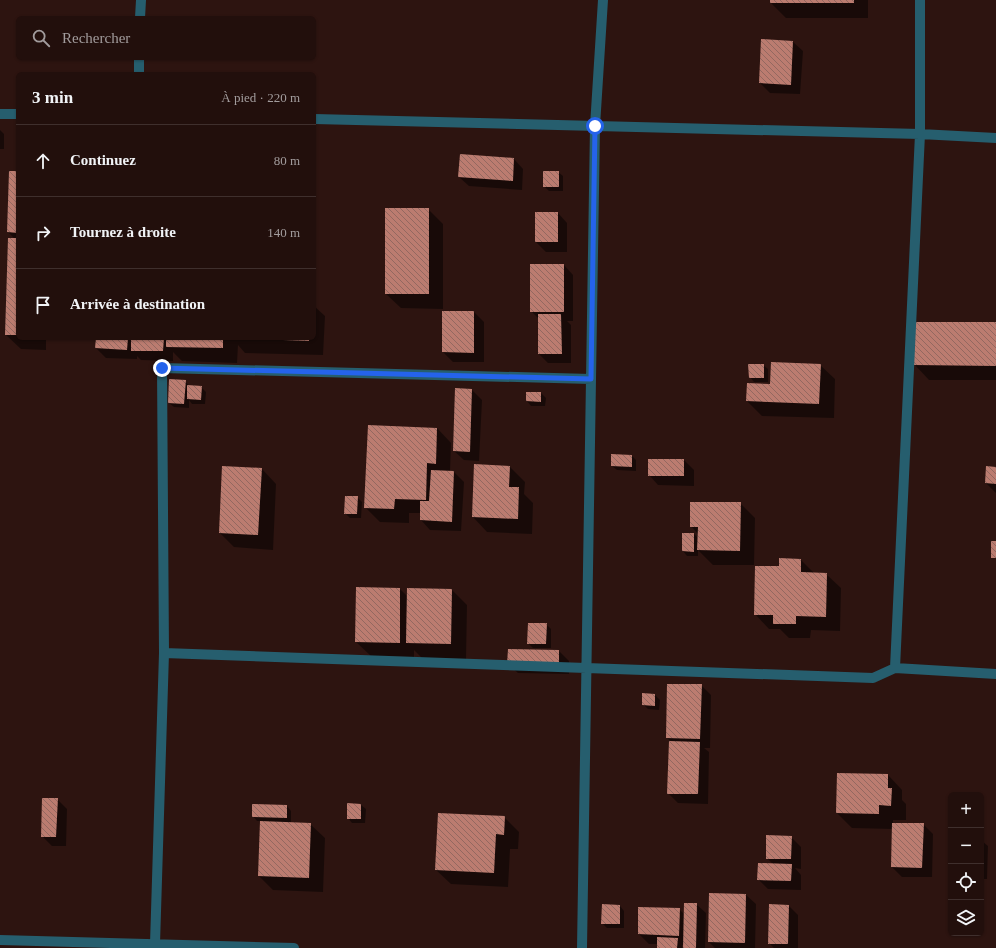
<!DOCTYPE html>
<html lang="fr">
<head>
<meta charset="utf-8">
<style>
	:root { --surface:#220f0c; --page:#2e1d1a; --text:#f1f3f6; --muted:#a29c9d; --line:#3f2f2d }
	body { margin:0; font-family:"Times New Roman",serif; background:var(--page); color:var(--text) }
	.controls { position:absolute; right:12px; bottom:12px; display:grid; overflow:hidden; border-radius:6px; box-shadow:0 1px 3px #0004 }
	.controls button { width:36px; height:36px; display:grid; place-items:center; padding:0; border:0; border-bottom:1px solid var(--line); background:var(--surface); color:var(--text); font:20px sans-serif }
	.stop { position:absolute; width:12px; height:12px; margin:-9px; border:3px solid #2563eb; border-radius:50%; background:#fff }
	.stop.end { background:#2563eb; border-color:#fff; box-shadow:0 1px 4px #0008 }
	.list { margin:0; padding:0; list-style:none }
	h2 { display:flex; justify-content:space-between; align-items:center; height:52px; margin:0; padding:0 16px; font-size:17px }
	h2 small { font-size:13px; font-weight:400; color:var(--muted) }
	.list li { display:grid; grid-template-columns:26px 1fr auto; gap:12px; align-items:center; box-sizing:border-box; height:72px; padding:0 16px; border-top:1px solid var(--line) }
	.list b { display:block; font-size:15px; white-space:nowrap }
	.list em { font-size:13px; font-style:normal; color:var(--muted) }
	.icon { flex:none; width:22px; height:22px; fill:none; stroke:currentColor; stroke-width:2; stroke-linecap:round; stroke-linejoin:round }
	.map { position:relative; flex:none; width:996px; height:948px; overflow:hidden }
	.search { position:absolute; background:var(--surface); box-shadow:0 1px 3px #0004; left:16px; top:16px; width:300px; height:44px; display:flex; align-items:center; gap:10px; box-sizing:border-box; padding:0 14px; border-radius:6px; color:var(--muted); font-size:15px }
	.panel { position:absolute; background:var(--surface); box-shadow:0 1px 3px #0004; left:16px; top:72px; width:300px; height:268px; border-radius:6px }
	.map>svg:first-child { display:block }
	.shadow { fill:#0007 }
	.building { fill:url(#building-back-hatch) }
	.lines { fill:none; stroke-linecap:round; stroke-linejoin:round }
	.minor { stroke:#265e6e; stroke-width:10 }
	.route { stroke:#2563eb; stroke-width:5 }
</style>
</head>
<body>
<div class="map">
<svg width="996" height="948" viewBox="0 0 996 948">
	<defs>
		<pattern id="building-back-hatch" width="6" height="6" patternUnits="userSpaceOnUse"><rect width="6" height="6" fill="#bb7c70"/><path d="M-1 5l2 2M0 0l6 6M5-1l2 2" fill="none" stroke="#936860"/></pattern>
	</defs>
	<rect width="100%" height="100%" fill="#2d1410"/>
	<path class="shadow" d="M771 0H868V18H786L771 3Z
		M762 40 793 42 803 51 800 94 770 93 760 83Z
		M0 130 4 134V149H0Z
		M514 159 523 169 522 190 469 186 459 177Z
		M18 172V338H46V350L21 349 6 335 15 239 8 232Z
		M558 172 563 176V191H549L544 186Z
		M428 209 443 224V309L401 308 386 294Z
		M558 213 567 223V252H546L536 242Z
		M564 265 573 275V321H567L571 325V363H548L539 354V319L531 311Z
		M314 306 325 316 323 355 245 353 238 345 237 363 182 361 173 352V361L141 360 137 356V359L106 358 96 348 97 338H314Z
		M474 312 484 322V362H453L443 352Z
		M996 323V380H929L915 365Z
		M763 365 768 369V382H754L750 377Z
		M820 365 835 379 834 418 762 416 747 401 771 385Z
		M185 381 190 387H201L206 392 205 404H192L189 400V408L174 407 169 403Z
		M472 390 482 400 479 461 464 460 454 451Z
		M527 393H541L546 398 545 406H531L527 401Z
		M437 428 451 443 450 472H454L464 482 461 531 430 530 421 520V513H409V523L380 522 365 507Z
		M632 456 636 460V471L617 470 612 466Z
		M684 460 694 470V486L658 485 649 475Z
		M510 467 525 482 524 494 533 503 532 534 487 532 473 517Z
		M996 468V493L986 483Z
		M262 469 276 484 273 550 234 547 220 533Z
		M357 497 362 502 361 518H350L345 513Z
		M740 503 755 518 754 565H713L698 550V556H687L683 551 694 534 698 538V534L691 526Z
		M801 560 814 573 826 574 841 588 840 631 811 630 810 638H789L780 629H769L755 614 780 567Z
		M400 589 408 597V589L452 590 467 605 466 659 422 658 414 650V657L371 656 356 642Z
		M546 624 551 629V648H533L528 643Z
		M559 651 569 661V674L518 673 508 664Z
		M701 685 711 695 710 748H704L709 752 708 804 678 803 668 793 672 742 667 738Z
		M655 695 660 700 659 710 648 709 643 704Z
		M888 775 902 790V800L906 804V820H893V824H923L933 834 932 877H902L892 867 893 829 852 828 837 813Z
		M57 799 67 809 66 846H52L42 836Z
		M348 804 361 805 366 809 365 823H352L348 818Z
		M287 806 291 811V823L310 824 325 838 323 892 273 890 259 876 261 821H257L253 816Z
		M504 817 519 832 518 849H510L508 887 451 884 436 870Z
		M791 837 801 847V869L795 868 801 875V890L768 889 758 879 773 864 767 858Z
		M981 842H983L988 846 987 879H981Z
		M710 894 746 895 756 904 755 948H715L709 942Z
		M696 904 706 913 705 948H685L684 945H682V948H658V944H649L639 934 679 909 685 915Z
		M620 906 624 911V928H607L602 923Z
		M789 906 798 915V948H774L769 943Z"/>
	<path class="building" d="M770 0H854V3H770Z
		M761 39 793 41 791 85 759 83Z
		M16 140H18V160H16Z
		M460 154 514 158 513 181 458 177Z
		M9 171H18V233L7 232Z
		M543 171H559V187H543Z
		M385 208H429V294H385Z
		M535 212H558V242H535Z
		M8 238H18V335H5Z
		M530 264H564V312H530Z
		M442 311H474V353L442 352Z
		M538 314H561L562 354H538Z
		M914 322H996V366L914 365Z
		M96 338H128L127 350 95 348Z
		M131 338H164L163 351H131Z
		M166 338H223V348L166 347Z
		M257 338H309V341L257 339Z
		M771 362 821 364 819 404 746 401 747 383 770 384Z
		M748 364H764V378H749Z
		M169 379 186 380 184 404 168 403Z
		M187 385 202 386 201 400 187 399Z
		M455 388 472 389 470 452 453 451Z
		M526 392H541V402L526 401Z
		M368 425 437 428 436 464 427 463 426 500 395 499 394 509 364 508Z
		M611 454 632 455V467L611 466Z
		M648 459H684V476H648Z
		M474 464 510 466 509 487H519L518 519 472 517Z
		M222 466 262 468 258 535 219 533Z
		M986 466 996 467V484L985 483Z
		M431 470 454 471 452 522 420 520V501H429Z
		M345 496H358L357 514H344Z
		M690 502H741L740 551 697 550 698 527H690Z
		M682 533H694V552L682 551Z
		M991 541H996V558H991Z
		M779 558 801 559V572L827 573 826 617 796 616V624H773V615H754L755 566H779Z
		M356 587 400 588V643L355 642Z
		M407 588 452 589 451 644 406 643Z
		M528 623H547L546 644H527Z
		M508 649 559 650V665L507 664Z
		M667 684H702L700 739 666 738Z
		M642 693 655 694V706L642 705Z
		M669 741 700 742 698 794H667Z
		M837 773 888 774V788H892L891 806 879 805V814L836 813Z
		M42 798H58L56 837H41Z
		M347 803 361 804V819H347Z
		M252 804 287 805V818L252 817Z
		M438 813 505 816 504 835 496 834 494 873 435 870Z
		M260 821 311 823 309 878 258 876Z
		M892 823H924L922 868 891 867Z
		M766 835 792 836 791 859H766Z
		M981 841H984L983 875H981Z
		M758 863 792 864 791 881 757 880Z
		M709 893 746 894 745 943 708 942Z
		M684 903H697L696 948H683Z
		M602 904 620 905V924H601Z
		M769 904 789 905 788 944H768Z
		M638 907 680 908 679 936 638 934Z
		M657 937 678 938 677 948H657Z"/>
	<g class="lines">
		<path class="minor" d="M140 18 141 0
			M139 74V58
			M0 114H18
			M314 119 920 134 996 138
			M164 653 873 678 895 668 920 134V0
			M895 668 996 674
			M0 940 294 948
			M155 944 164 653 162 368 591 379
			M582 948 595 126 603 0"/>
	</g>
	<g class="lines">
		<path class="route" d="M162 368 591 379 595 126"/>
	</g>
</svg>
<div class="controls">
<button>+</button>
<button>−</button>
<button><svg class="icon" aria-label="locate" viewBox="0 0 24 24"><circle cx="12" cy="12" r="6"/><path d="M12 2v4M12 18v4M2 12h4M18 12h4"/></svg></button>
<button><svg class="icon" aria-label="layers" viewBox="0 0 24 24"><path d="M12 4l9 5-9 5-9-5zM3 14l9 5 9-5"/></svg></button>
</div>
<div class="stop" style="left:595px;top:126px"></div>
<div class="stop end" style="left:162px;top:368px"></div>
<div class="search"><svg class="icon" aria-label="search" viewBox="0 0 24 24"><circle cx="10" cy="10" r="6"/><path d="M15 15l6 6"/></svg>Rechercher</div>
<section class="panel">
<h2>3 min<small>À pied · 220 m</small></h2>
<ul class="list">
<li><svg class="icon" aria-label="ahead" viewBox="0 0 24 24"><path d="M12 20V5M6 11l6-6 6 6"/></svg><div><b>Continuez</b></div><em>80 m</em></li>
<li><svg class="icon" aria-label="right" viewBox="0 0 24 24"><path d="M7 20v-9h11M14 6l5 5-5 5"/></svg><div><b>Tournez à droite</b></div><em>140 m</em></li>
<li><svg class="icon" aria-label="arrive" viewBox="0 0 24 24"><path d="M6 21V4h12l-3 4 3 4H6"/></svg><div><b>Arrivée à destination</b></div></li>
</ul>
</section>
</div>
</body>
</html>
